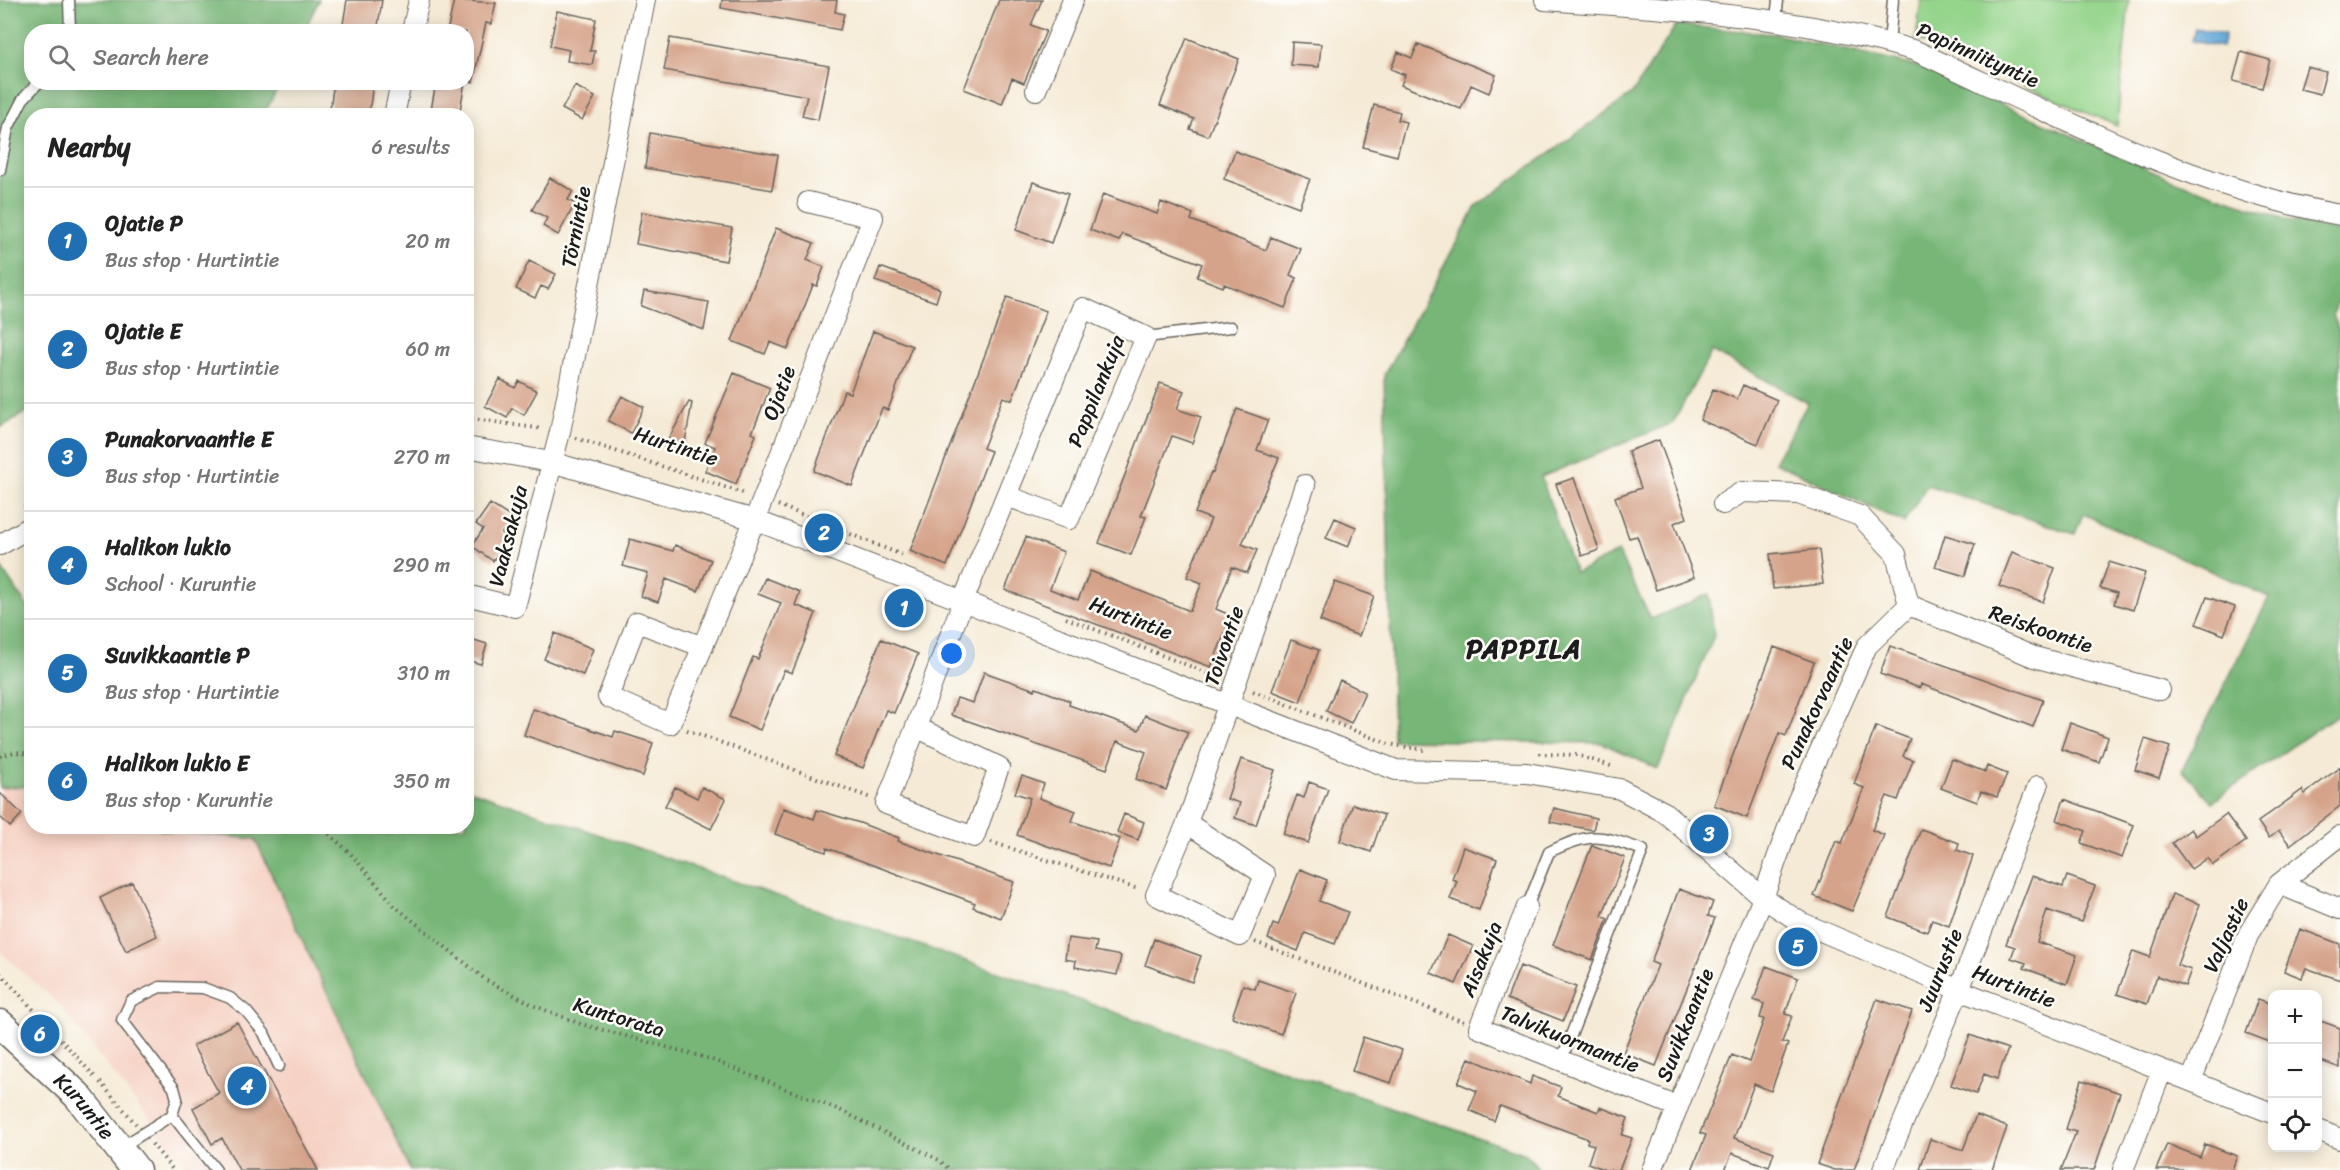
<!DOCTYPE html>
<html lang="en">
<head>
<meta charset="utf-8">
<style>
	:root { --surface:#fff; --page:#f6f6f6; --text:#222; --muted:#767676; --line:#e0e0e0; --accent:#1f6fb2 }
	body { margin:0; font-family:Sriracha,sans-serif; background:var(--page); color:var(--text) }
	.controls { position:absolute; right:18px; bottom:18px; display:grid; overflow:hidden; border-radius:12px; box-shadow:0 3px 15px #0003 }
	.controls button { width:54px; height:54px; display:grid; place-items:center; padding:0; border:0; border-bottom:2px solid var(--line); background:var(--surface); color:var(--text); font:30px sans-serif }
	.you { position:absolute; left:952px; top:654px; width:21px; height:21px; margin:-15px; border:4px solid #fff; border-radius:50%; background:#1a73e8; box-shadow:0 0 0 9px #1a73e833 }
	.badge { display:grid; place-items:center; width:39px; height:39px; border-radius:50%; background:var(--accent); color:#fff; font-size:20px; font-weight:700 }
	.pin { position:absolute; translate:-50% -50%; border:3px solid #fff; box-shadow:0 2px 6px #0006 }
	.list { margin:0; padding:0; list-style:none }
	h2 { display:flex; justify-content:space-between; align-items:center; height:78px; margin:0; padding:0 24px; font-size:26px }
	h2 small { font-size:20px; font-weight:400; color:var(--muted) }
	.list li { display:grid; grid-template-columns:39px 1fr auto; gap:18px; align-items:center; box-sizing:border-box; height:108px; padding:0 24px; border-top:2px solid var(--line) }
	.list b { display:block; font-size:22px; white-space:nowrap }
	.list p { margin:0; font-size:20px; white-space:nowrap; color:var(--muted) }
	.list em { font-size:20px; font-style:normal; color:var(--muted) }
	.icon { flex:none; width:33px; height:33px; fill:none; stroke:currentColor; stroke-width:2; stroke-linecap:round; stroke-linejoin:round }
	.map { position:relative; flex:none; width:2340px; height:1170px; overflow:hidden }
	.search { position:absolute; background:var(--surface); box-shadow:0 3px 15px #0003; left:24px; top:24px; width:450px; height:66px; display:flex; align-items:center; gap:15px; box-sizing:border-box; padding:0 21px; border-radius:24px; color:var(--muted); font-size:22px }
	.panel { position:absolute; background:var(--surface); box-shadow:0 3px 15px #0003; left:24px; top:108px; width:450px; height:726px; border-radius:24px }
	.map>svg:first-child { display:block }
	.built { fill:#f6d2c4 }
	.green { fill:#94d48b; stroke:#587854; stroke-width:1.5 }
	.forest { fill:#77b677; stroke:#4a694a; stroke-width:1.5 }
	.water { fill:#62a7d7; stroke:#3f627a; stroke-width:1.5 }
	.building { fill:#d5a389 }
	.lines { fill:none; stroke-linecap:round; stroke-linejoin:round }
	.lane-casing { stroke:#68645d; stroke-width:13 }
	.street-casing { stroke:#68645d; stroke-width:22 }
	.secondary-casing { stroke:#68645d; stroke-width:31 }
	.path { stroke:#68645d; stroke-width:4; stroke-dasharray:1.5 4.5; stroke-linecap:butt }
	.lane { stroke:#fff; stroke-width:10 }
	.street { stroke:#fff; stroke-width:20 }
	.secondary { stroke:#fff; stroke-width:28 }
	.labels { text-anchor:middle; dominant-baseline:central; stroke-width:5; stroke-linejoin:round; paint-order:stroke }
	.street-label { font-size:21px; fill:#1c1c1c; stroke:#fdfcf7 }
	.district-label { font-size:27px; font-weight:bold; letter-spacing:1.5px; fill:#1c1c1c; stroke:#fdfcf7 }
</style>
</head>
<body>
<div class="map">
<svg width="2340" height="1170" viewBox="0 0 2340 1170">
	<rect width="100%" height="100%" fill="#fdfcf7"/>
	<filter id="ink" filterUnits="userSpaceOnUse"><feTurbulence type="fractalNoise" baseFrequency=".0167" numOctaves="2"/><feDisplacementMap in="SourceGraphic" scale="12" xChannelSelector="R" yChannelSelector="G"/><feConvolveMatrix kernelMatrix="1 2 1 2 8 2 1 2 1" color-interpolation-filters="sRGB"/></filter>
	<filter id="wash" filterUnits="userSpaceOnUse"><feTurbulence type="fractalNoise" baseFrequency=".008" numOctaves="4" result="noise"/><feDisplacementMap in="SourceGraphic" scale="24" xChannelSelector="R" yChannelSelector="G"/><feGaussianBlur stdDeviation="1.35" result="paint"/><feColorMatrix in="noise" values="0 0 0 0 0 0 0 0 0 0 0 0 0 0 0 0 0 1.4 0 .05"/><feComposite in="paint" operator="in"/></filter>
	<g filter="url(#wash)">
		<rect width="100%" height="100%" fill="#f5ead5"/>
		<path class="built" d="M31 786 32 826 154 827 161 830 255 839 410 1170H189L57 1002 0 952V788Z"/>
		<path class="green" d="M1921 0H2129L2117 126 1916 39Z"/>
		<path class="forest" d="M0 0H319L304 31 32 32V82L280 83 264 115 32 116 31 409 0 428Z
			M1676 25 1775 34 1916 66 2167 178 2288 220 2340 231V294L2333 315 2340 333V713L2212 802 2182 770 2269 597 2083 514 2075 534 1927 485 1904 523 1774 462 1808 403 1712 351 1673 423 1541 477 1575 573 1618 552 1651 619 1709 594 1714 636 1658 769 1602 743 1393 740 1384 375 1477 205 1632 94Z
			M0 566 31 612V786L0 788Z
			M467 789 1526 1154 1540 1170H410L255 839 161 830 154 827 466 826Z"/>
		<path class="water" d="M2195 28 2225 34 2222 47 2192 41Z"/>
		<g id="blocks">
			<path class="building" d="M347 0H382L377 32 342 30Z
				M454 0 496 3 491 24 486 23 473 82 466 81V32H447Z
				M722 0H837L835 12 844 14 840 30 721 8Z
				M999 0H1042L1031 25 1046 31 1024 83 1012 78 1002 104 964 89Z
				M557 11 596 19 590 51H595L592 65 567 61 569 50 550 46Z
				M670 38 829 66 818 120 802 116 807 96 664 70Z
				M1187 38 1239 59 1208 136 1190 129 1194 119 1160 105Z
				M1292 42 1321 44 1319 67 1291 65Z
				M1418 44 1496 75 1489 93 1471 85 1461 109 1401 85 1405 75 1391 69 1398 52 1412 58Z
				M2241 52 2270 60 2262 88 2233 81Z
				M2307 67 2326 72 2320 94 2300 89Z
				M334 82H373L369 115 330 109Z
				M436 82H465L459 116H430Z
				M575 86 595 97 582 120 562 109Z
				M1374 105 1400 112 1398 120 1406 122 1397 156 1363 147Z
				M650 133 778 155 772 190 645 168Z
				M1235 151 1310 179 1299 207 1224 179Z
				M550 178 573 191 568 200 575 204 558 235 543 226 547 218 532 210Z
				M1033 182 1068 194 1051 243 1016 230Z
				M1103 194 1157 214 1161 202 1193 214 1191 220 1266 250 1271 237 1301 249 1290 275 1297 278 1285 308 1224 284 1223 287 1197 277 1202 264 1122 234 1119 241 1090 230Z
				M642 212 732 228 726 261 636 244Z
				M776 228 814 243 807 260 824 267 817 286 813 285 788 349 770 342 765 354 732 341Z
				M529 261 556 274 548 289 541 286 535 298 516 289Z
				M880 267 940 289 936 302 875 281Z
				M644 291 709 302 704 330 641 306Z
				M1007 297 1046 311 1012 400 1003 397 983 448 991 451 947 566 910 551Z
				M873 331 912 346 888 410 882 408 852 486 814 471 844 391 850 393Z
				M734 373 770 388 752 433 756 435 736 484 705 471 715 447 705 443Z
				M500 379 515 388 519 381 537 391 524 415 512 408 507 418 485 406Z
				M1160 383 1184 391 1177 409 1201 417 1192 443 1172 436 1141 516 1146 517 1131 555 1099 543Z
				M1743 385 1777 400 1758 444 1700 420 1713 389 1737 399Z
				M622 396 644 407 631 433 608 421Z
				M689 402 692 403 685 442 678 455 664 447Z
				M1237 409 1268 420 1257 450 1279 458 1242 544 1257 550 1247 573 1232 567 1216 609 1232 616 1211 667 1005 590 1026 537 1064 552 1050 589 1078 600 1090 571 1190 611 1202 583 1187 577 1211 519 1195 513 1211 472 1213 473Z
				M1659 440 1687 518 1674 523 1694 577 1656 590 1637 536 1629 538 1615 497 1641 488 1628 451Z
				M1574 478 1599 550 1582 556 1556 484Z
				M490 504 512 518 502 533 508 538 493 561 472 546 483 529 476 524Z
				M1335 518 1356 527 1348 547 1326 538Z
				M1945 535 1975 544 1965 576 1935 567Z
				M630 539 673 551 675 545 711 560 698 591 666 579 658 602 641 596 648 573 623 566Z
				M1819 549 1823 584 1773 589 1770 554Z
				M2012 552 2055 568 2043 602 1999 586Z
				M2109 562 2145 573 2133 610 2114 604 2117 593 2100 588Z
				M765 578 800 592 795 605 816 613 792 673 784 670 760 730 729 717 753 657 758 659 781 603 758 594Z
				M1335 582 1374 596 1359 636 1320 621Z
				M2207 597 2235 607 2224 635 2196 624Z
				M555 633 593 649 583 675 544 659Z
				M471 639 487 644 481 664 466 660Z
				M881 639 918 654 894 713 886 710 863 768 834 756Z
				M1291 640 1319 650 1300 702 1272 691Z
				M1890 646 2043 700 2033 727 1921 684 1920 688 1880 674Z
				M1774 647 1814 662 1786 736 1779 733 1747 818 1714 805Z
				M984 672 1035 690 1036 688 1070 701 1069 705 1139 730 1145 715 1188 732 1166 790 1136 779 1146 752 1117 741 1107 769 951 715 957 698 973 703Z
				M1340 680 1365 692 1351 723 1326 711Z
				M533 709 613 737 615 731 653 743 643 776 524 735Z
				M2070 723 2108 737 2099 762 2061 749Z
				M1876 726 1910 739 1903 756 1913 760 1898 800 1887 796 1872 830 1884 835 1852 911 1814 896 1836 841 1842 843 1864 788 1854 784Z
				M2145 739 2170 747 2159 778 2135 770Z
				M1241 759 1275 770 1256 825 1235 818 1240 803 1227 799Z
				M1952 759 1985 772 1987 766 2007 774 1997 797 1981 791 1977 802 1941 788Z
				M2340 767V806L2290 845 2279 831 2269 838 2258 822 2302 790 2305 794Z
				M1022 776 1044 784 1039 798 1076 811 1072 821 1120 839 1109 868 1017 835 1030 798 1015 793Z
				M1309 782 1328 789 1308 843 1283 834 1297 795 1304 798Z
				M675 787 697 798 702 787 726 799 711 829 665 806Z
				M0 793 22 814 10 827 0 817Z
				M2064 799 2134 825 2122 858 2081 843 2086 831 2057 820Z
				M1353 804 1384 815 1371 852 1340 841Z
				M784 808 814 819 817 810 860 823 899 838 898 841 1014 882 1001 918 973 907 975 903 827 848 826 852 775 834Z
				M1554 808 1596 818 1593 830 1550 822Z
				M1124 814 1144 822 1138 840 1117 832Z
				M2226 814 2246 841 2213 865 2207 858 2191 869 2172 843 2191 829 2196 836Z
				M1921 829 1959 843 1957 850 1973 856 1949 926 1932 920 1927 932 1888 917Z
				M1592 845 1625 858 1602 916 1608 919 1592 960 1553 945Z
				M1463 847 1497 859 1479 910 1450 899 1457 881 1452 879Z
				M1300 869 1327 880 1319 901 1348 912 1335 944 1305 933 1298 951 1268 939 1273 924 1278 926Z
				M2032 876 2063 887 2067 876 2095 886 2081 922 2047 910 2037 942 2077 955 2067 984 2024 968 2026 963 2011 958 2015 947 2006 944Z
				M132 882 157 936 126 951 100 898Z
				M1679 889 1713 902 1708 916 1715 918 1656 1066 1623 1053 1658 965 1651 962Z
				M2172 894 2200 904 2177 965 2191 970 2185 986 2157 976 2147 1004 2117 994 2133 951 2150 957Z
				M2300 929 2340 944V980L2306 968 2302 978 2284 971Z
				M1448 935 1473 946 1456 984 1431 973Z
				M1068 938 1097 942 1095 951 1121 956 1117 975 1075 967 1076 961 1065 959Z
				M1154 939 1201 956 1192 982 1145 965Z
				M1520 966 1576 987 1563 1021 1507 999Z
				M1766 966 1798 978 1785 1014 1792 1016 1782 1042 1788 1044 1771 1091 1754 1084 1734 1138 1774 1152 1769 1167 1732 1153 1725 1170H1692L1706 1135 1700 1133 1732 1055 1749 1062 1764 1019 1760 1018 1764 1004 1754 1000Z
				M1258 980 1296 993 1281 1034 1232 1017 1243 985 1255 989Z
				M1877 999 1912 1011 1854 1170H1835L1817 1164Z
				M2258 999 2272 1004V1043L2246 1033Z
				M2318 1020 2340 1028V1068L2318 1060Z
				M237 1022 318 1170H239L222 1138 212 1144 193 1108 219 1093 193 1046Z
				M1970 1035 2008 1049 1997 1079 1984 1074 1976 1094 1951 1085Z
				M1363 1037 1402 1050 1391 1083 1352 1071Z
				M1469 1058 1530 1084 1532 1076 1561 1087 1558 1096 1598 1112 1600 1107 1628 1118 1622 1135 1632 1138 1619 1170H1605L1588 1163 1594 1145 1587 1143 1588 1139 1500 1106 1494 1121 1469 1110 1477 1091 1458 1083Z
				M2082 1080 2120 1093 2094 1170H2061L2076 1132 2066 1129Z
				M1976 1115 2007 1127 1992 1170H1920L1930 1139 1963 1150Z
				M2167 1144 2200 1157 2205 1144 2237 1156 2232 1170H2156Z"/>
		</g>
	</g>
	<g filter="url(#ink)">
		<use href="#blocks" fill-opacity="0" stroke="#68645d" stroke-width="1.5"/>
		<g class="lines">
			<defs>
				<path id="lane" d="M69 0 70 32
					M1776 19 1778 0
					M1889 43 1893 0
					M0 170 8 128 23 99 39 82
					M1146 337 1231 327
					M1527 907 1549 852C1592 831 1600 835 1643 850L1561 1061
					M120 1148 172 1115
					M216 1170 172 1115 177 1099 174 1088 122 1020 131 1001 160 987 203 988 230 998 246 1011 264 1033 279 1066"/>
				<path id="street" d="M1545 0C1670 9 1796 15 1916 51 2053 114 2191 188 2340 215
					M412 32 419 0
					M1036 90 1073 0
					M394 116 401 82
					M466 447 551 462 755 520 1396 770 1527 773 1620 789 1664 812 1763 898 1800 922 1959 990 2272 1113
					M0 545 32 526
					M466 595 515 607 560 432 645 0
					M1909 605 2034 657 2160 690
					M703 647 637 622 608 697 670 724C742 557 807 387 873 218L808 202
					M916 727 886 804 974 837 999 767 916 727 963 601 1083 308 1146 337 1069 519 1007 496
					M1187 823 1156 895 1240 936 1265 875 1187 823 1305 485
					M2279 884 2340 909
					M1527 907 1479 1028 1678 1107
					M2191 1081 2249 933 2279 884 2340 836
					M2318 1130 2340 1139
					M1652 1170 1763 898 1797 802 1867 646 1909 605 1896 554 1860 516 1798 494 1742 492 1723 504
					M1883 1170 1959 990 2038 786
					M2123 1170 2162 1070"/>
				<g id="secondary">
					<path id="s1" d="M0 1024 77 1095 136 1170"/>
				</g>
			</defs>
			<use href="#lane" class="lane-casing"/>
			<use href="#street" class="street-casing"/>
			<use href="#secondary" class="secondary-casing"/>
			<path class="path" d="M466 418 543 429
				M576 438 746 494
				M778 505 902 555
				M24 508 32 503
				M1066 618 1218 677
				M1253 691 1389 744 1424 750
				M687 730 871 798
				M1539 754 1577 755 1614 767
				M0 756 15 752 32 754
				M320 826 350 853 396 907 486 980 535 1006 581 1024 707 1058 842 1111 939 1160 950 1170
				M991 842 1138 889
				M1255 942 1464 1022
				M0 973 95 1077
				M100 1082 136 1124
				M152 1144 173 1170"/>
			<use href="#lane" class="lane"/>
			<use href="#street" class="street"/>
			<use href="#secondary" class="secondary"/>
		</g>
	</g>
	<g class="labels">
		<g class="street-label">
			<text transform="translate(1978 55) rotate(24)">Papinniityntie</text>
			<text transform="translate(576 227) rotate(-79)">Törnintie</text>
			<text transform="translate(1096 391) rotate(-68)">Pappilankuja</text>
			<text transform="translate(779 393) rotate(-69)">Ojatie</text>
			<text transform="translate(676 446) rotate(18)">Hurtintie</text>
			<text transform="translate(508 536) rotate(-76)">Vaaksakuja</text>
			<text transform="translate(1131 618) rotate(21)">Hurtintie</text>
			<text transform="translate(2041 629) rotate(19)">Reiskoontie</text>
			<text transform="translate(1224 646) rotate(-71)">Toivontie</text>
			<text transform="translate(1817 703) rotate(-65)">Punakorvaantie</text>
			<text transform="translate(2226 935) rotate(-65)">Valjastie</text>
			<text transform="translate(1481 959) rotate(-68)">Aisakuja</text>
			<text transform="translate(1940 970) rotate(-68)">Juurustie</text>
			<text transform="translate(2014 986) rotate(21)">Hurtintie</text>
			<text transform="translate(619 1017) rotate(17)">Kuntorata</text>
			<text transform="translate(1685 1025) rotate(-68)">Suvikkaantie</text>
			<text transform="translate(1570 1039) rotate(22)">Talvikuormantie</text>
			<text stroke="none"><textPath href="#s1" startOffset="118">Kuruntie</textPath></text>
		</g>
		<g class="district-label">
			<text x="1524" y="649">PAPPILA</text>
		</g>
	</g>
</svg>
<div class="controls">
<button>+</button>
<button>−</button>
<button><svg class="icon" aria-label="locate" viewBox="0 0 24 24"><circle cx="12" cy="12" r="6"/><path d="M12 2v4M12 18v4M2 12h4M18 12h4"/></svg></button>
</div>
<div class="you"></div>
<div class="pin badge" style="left:904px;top:608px">1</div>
<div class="pin badge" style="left:824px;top:533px">2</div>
<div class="pin badge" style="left:1709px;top:834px">3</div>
<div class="pin badge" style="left:247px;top:1086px">4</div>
<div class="pin badge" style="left:1798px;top:947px">5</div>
<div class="pin badge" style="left:40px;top:1034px">6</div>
<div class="search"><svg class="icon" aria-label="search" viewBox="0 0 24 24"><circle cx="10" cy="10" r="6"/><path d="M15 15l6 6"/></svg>Search here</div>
<section class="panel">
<h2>Nearby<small>6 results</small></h2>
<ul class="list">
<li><span class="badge">1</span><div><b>Ojatie P</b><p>Bus stop · Hurtintie</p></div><em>20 m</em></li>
<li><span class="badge">2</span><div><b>Ojatie E</b><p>Bus stop · Hurtintie</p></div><em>60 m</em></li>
<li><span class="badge">3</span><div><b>Punakorvaantie E</b><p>Bus stop · Hurtintie</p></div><em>270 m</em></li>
<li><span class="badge">4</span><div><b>Halikon lukio</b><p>School · Kuruntie</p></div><em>290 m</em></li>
<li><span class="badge">5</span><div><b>Suvikkaantie P</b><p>Bus stop · Hurtintie</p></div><em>310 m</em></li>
<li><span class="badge">6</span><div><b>Halikon lukio E</b><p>Bus stop · Kuruntie</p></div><em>350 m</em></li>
</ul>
</section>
</div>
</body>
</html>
